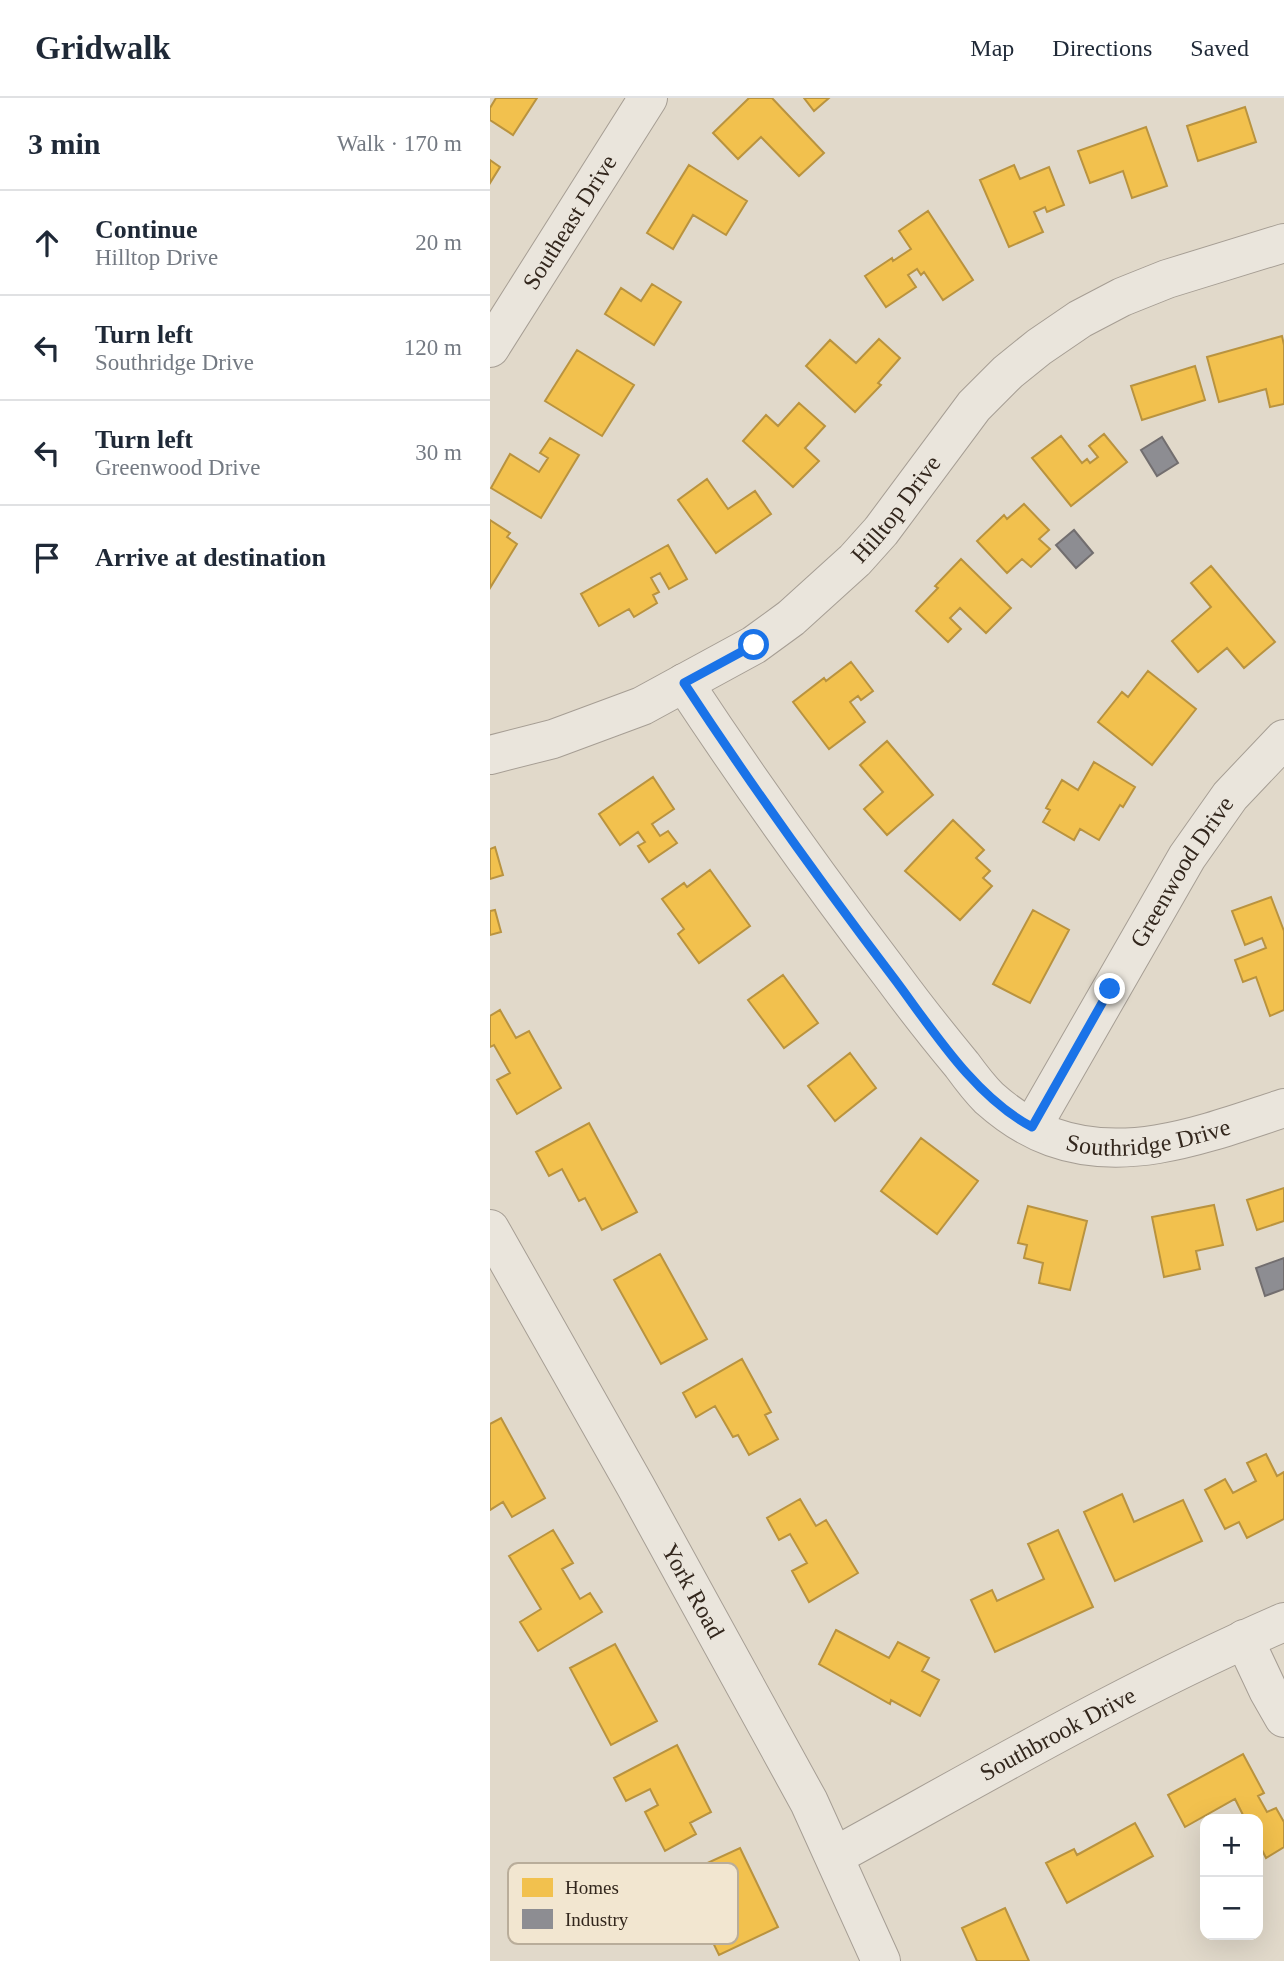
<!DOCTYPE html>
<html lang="en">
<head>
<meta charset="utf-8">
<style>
	:root { --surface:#fff; --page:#f6f6f7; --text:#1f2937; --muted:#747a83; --line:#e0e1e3 }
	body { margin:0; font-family:Georgia,serif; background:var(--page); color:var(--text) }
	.controls { position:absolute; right:21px; bottom:21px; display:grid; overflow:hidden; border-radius:14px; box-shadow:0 7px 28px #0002 }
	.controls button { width:63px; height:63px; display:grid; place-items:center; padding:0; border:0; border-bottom:2px solid var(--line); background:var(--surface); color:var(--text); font:35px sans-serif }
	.stop { position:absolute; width:21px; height:21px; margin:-16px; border:5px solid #1a73e8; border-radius:50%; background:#fff }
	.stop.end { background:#1a73e8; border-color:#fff; box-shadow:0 2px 7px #0008 }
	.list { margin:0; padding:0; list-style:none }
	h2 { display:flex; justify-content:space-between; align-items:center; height:91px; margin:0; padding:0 28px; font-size:30px }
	h2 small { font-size:23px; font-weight:400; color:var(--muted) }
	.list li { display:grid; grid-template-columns:46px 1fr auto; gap:21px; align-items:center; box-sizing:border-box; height:105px; padding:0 28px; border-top:2px solid var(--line) }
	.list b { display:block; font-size:26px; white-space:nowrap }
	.list p { margin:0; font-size:23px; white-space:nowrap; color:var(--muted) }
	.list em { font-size:23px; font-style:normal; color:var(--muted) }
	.icon { flex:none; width:38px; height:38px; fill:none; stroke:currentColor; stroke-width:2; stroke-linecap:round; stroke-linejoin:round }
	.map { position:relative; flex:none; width:794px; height:1863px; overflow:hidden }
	header { display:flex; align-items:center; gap:42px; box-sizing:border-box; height:98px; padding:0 35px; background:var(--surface); border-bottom:2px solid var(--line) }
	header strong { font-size:33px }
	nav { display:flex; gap:38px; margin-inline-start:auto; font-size:24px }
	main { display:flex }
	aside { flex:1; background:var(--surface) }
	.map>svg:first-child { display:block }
	.homes { fill:#f2c14e; stroke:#b9933f; stroke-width:2 }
	.industry { fill:#8d8d92; stroke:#726e6f; stroke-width:2 }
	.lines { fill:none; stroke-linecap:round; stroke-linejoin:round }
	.minor-casing { stroke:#a69e94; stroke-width:40 }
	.minor { stroke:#eae5dc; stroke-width:38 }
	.route { stroke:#1a73e8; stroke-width:9 }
	.labels { text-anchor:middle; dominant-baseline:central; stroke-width:7; stroke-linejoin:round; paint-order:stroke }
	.street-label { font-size:24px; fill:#33271d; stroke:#f2e6d0 }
	.key { fill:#f2e6d0; stroke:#b9ad9a; stroke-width:2 }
	.key-label { font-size:19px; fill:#33271d }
</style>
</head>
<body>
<header>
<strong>Gridwalk</strong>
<nav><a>Map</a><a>Directions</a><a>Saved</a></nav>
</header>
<main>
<aside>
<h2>3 min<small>Walk · 170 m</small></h2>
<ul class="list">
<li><svg class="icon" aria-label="ahead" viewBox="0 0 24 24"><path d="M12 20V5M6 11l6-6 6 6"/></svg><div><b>Continue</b><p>Hilltop Drive</p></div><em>20 m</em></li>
<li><svg class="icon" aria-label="left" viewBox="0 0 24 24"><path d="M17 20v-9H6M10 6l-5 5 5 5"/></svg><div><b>Turn left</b><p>Southridge Drive</p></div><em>120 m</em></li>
<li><svg class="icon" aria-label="left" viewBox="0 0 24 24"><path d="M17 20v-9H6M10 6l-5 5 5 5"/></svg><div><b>Turn left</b><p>Greenwood Drive</p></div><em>30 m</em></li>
<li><svg class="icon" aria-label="arrive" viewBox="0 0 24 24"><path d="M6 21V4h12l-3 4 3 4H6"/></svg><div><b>Arrive at destination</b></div></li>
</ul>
</aside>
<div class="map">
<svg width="794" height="1863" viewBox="0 0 794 1863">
	<rect width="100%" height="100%" fill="#e1d9ca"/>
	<path class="homes" d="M6 0H47L23 37 0 22V10Z
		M259 0H282L334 55 309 78 271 39 248 61 223 35Z
		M314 0H339L324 13Z
		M755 9 766 44 708 63 697 28Z
		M656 29 677 88 642 100 633 73 600 85 588 53Z
		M0 62 10 69 0 85Z
		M199 67 257 103 236 137 203 117 183 151 157 135Z
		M524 67 530 81 559 69 574 107 557 114 555 109 544 114 553 134 519 149 490 82Z
		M438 113 483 182 453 202 434 174 431 177 427 171 418 177 426 189 396 209 375 178 402 160 403 163 421 151 409 133Z
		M162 186 191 204 164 247 115 216 131 190 151 203Z
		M792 238 794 247V306L780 309 776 291 729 304 717 259Z
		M389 241 410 260 388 285 391 287 365 314 316 268 340 242 366 265Z
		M87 252 144 287 112 338 55 303Z
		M705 268 715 302 652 322 641 288Z
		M309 305 335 328 315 350 329 363 303 389 253 343 276 317 288 328Z
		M614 336 637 364 581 408 542 360 571 338 592 365 597 361 600 365 608 359 599 348Z
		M60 340 89 357 51 420 1 390 20 356 49 374 58 360 50 355Z
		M217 381 238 411 265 393 281 416 226 455 188 402Z
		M534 406 559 432 549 441 560 451 541 469 532 461 517 475 487 443 514 417 517 421Z
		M0 422 20 435 17 439 27 446 0 490Z
		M178 447 197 481 179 491 170 475 161 480 169 494 163 497 167 505 144 519 139 511 109 528 91 496Z
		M471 461 521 510 496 535 470 510 460 520 471 531 458 544 426 513 448 490 445 488Z
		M721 468 785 544 754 570 737 550 708 574 682 543 721 509 701 485Z
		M361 564 383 593 371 602 368 598 360 604 375 624 339 651 303 604 334 580 336 583Z
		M658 573 706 611 662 667 608 624 632 594 638 599Z
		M397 643 443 697 397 737 374 711 393 694 370 667Z
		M604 664 645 689 633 709 630 707 609 742 590 731 584 742 553 724 560 712 556 710 572 682 588 692Z
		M163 679 184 711 162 726 170 738 178 733 187 745 159 764 148 748 155 744 148 734 130 747 109 716Z
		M463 722 494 752 486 760 500 773 493 780 502 788 470 822 415 773Z
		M5 749 13 777 0 781V751Z
		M220 772 260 828 209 865 188 836 194 831 172 801 194 785 197 789Z
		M781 799 794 833V912L780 918 766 879 753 884 745 862 776 850 772 840 755 847 742 813Z
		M5 812 11 834 0 837V813Z
		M543 812 579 832 540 905 503 886Z
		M293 877 328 925 294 950 258 902Z
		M10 912 26 940 39 933 71 990 27 1016 7 982 20 975 4 947 0 949V918Z
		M360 955 386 990 345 1023 318 988Z
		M99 1025 147 1114 112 1132 95 1100 89 1103 72 1071 59 1078 46 1054Z
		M431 1040 488 1083 447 1136 391 1093Z
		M794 1090V1123L767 1132 757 1102Z
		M724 1107 733 1147 706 1153 710 1171 674 1179 662 1119Z
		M538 1108 597 1123 580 1192 549 1185 553 1165 534 1160 537 1147 528 1145Z
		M170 1156 217 1241 171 1266 124 1182Z
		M252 1261 281 1314 275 1317 288 1341 259 1357 248 1337 243 1339 225 1308 206 1319 193 1295Z
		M11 1320 55 1400 22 1419 13 1404 0 1412V1326Z
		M776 1356 787 1378 794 1374V1421L757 1440 749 1424 735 1431 715 1392 735 1381 743 1395 766 1383 757 1365Z
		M632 1396 644 1424 693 1402 712 1443 625 1483 594 1414Z
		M310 1401 326 1428 336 1422 368 1475 319 1504 302 1473 317 1465 300 1436 289 1442 277 1420Z
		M63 1432 83 1465 72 1471 90 1501 100 1495 112 1514 48 1553 30 1524 51 1511 19 1458Z
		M568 1432 603 1509 505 1554 481 1502 502 1492 507 1503 554 1481 538 1446Z
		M346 1532 399 1560 408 1544 439 1560 432 1573 449 1582 430 1618 401 1602 400 1606 329 1566Z
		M125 1546 167 1623 121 1647 80 1570Z
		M187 1647 221 1714 200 1725 206 1736 175 1753 155 1714 168 1707 160 1691 136 1703 124 1680Z
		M753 1656 774 1695 768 1698 777 1714 786 1710 794 1724V1749L776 1760 768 1744V1721H755L745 1701 695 1729 678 1697Z
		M645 1725 663 1758 577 1805 556 1765 584 1751 587 1757Z
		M250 1750 288 1829 229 1857 209 1816 231 1806 213 1767Z
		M515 1810 539 1863H487L472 1830Z"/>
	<path class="industry" d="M672 339 688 365 667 378 651 352Z
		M584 432 603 455 586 470 566 447Z
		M794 1160V1191L775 1198 766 1170Z"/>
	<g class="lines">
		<defs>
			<g id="minor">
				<path id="s1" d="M0 250 158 0"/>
				<path id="s2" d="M194 585C260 685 330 783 403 879 425 909 448 938 472 967 480 978 489 990 499 1000 517 1016 539 1031 562 1039 639 1067 720 1034 794 1010"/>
				<path id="s3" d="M0 657 63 641 152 608 264 547 301 520 365 462 391 433 484 308 518 274 549 249 590 221 632 199 677 181 794 145"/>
				<path id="s4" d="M542 1029 697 759 740 698 794 641"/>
				<path id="s5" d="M0 1131 146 1389 319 1704 391 1863"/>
				<path d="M754 1541 778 1592 794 1620"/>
				<path id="s6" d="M345 1758C493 1677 639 1591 794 1524"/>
			</g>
		</defs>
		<use href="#minor" class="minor-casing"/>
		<use href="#minor" class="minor"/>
	</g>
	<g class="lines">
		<path class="route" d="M264 547 194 585C261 687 332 786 406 883 444 934 485 999 542 1029L620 891"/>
	</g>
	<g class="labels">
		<g class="street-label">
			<text stroke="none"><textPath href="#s1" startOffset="149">Southeast Drive</textPath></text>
			<text stroke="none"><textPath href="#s3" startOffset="485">Hilltop Drive</textPath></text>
			<text stroke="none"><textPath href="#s4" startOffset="296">Greenwood Drive</textPath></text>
			<text stroke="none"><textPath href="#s2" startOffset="688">Southridge Drive</textPath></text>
			<text stroke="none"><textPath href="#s5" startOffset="415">York Road</textPath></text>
			<text stroke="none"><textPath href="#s6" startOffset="254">Southbrook Drive</textPath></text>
		</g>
	</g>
	<rect x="18" y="1765" width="230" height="81" rx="10" class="key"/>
	<rect x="32" y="1780" width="31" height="19" fill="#f2c14e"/>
	<rect x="32" y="1811" width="31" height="20" fill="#8d8d92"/>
	<g class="key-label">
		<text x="75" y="1796">Homes</text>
		<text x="75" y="1828">Industry</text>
	</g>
</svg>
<div class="controls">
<button>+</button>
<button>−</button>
</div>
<div class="stop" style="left:264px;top:547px"></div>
<div class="stop end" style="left:620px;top:891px"></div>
</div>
</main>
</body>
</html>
